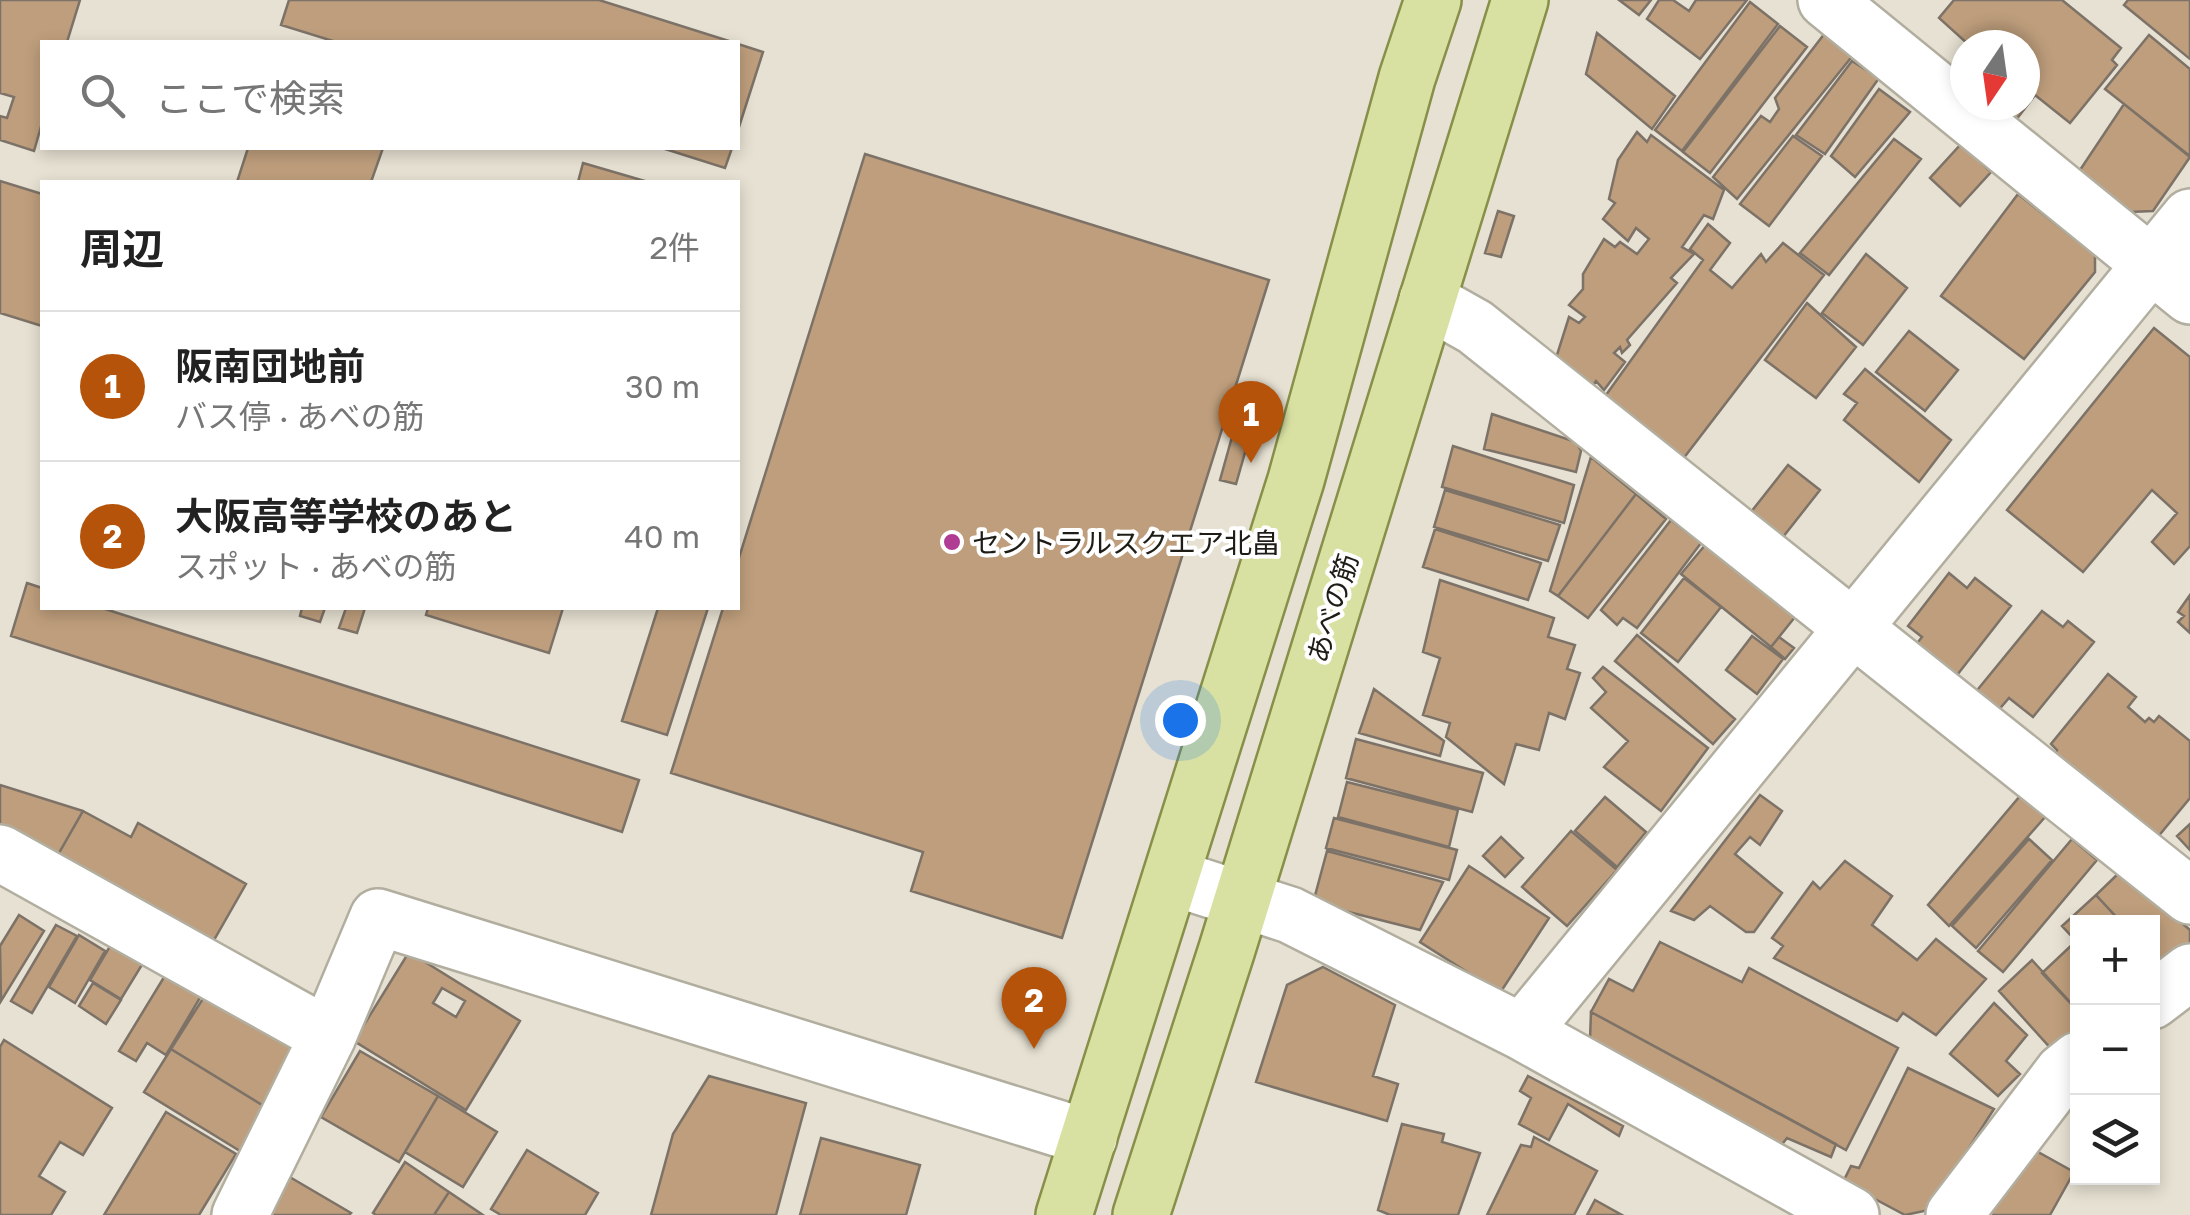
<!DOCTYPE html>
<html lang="ja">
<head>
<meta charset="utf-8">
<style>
	:root { --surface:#fff; --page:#f6f6f6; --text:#222; --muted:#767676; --line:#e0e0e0; --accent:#b45309 }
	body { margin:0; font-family:"Golos Text","Noto Sans JP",sans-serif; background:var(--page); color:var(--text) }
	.controls { position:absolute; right:30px; bottom:30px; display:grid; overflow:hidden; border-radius:0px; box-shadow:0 5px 15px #0003 }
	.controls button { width:90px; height:90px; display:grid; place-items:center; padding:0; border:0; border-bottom:2px solid var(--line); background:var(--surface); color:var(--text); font:50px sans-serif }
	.compass { position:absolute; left:1950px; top:30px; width:90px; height:90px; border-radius:50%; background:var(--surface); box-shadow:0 5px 15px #0003; rotate:193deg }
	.you { position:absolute; left:1180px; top:720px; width:35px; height:35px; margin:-25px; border:8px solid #fff; border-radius:50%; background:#1a73e8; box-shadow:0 0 0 15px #1a73e833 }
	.badge { display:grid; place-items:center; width:65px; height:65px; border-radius:50%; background:var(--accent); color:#fff; font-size:32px; font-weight:700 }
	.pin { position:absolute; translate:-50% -82px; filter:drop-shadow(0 2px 5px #0008) }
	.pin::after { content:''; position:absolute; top:52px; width:35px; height:30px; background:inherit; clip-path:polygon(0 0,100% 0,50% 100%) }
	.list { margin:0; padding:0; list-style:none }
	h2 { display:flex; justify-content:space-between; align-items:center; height:130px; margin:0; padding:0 40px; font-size:42px }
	h2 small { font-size:32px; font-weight:400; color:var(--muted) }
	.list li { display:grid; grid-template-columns:65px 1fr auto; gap:30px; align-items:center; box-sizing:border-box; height:150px; padding:0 40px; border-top:2px solid var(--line) }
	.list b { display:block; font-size:38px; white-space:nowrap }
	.list p { margin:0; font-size:32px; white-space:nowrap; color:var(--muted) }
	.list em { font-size:32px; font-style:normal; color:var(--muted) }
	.icon { flex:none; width:55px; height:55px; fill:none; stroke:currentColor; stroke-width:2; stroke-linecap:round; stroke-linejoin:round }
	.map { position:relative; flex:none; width:2190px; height:1215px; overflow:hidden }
	.search { position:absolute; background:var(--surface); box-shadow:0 5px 15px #0003; left:40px; top:40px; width:700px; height:110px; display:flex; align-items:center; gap:25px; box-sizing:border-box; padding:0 35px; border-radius:0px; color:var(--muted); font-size:38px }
	.panel { position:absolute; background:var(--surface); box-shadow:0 5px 15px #0003; left:40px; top:180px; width:700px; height:430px; border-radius:0px }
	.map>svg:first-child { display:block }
	.building { fill:#be9e7c; stroke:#7d7267; stroke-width:2.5; fill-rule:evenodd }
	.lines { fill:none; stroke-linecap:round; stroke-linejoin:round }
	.minor-casing { stroke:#b2ae9f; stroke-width:60 }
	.primary-casing { stroke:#878f49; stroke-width:60 }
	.minor { stroke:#fff; stroke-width:55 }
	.primary { stroke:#d9e1a2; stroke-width:55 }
	.poi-dot { fill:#b03c94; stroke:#fff; stroke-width:4 }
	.labels { text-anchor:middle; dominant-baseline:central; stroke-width:8; stroke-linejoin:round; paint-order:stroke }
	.poi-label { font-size:28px; fill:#1e1c16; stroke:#fff; text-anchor:start }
	.street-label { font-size:28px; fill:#1e1c16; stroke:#fff }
</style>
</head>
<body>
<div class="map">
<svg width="2190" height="1215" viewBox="0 0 2190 1215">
	<rect width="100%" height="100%" fill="#e6e1d2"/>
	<path class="building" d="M0 0H80L67 42H42V123L34 151 0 140V116L7 118 14 97 0 93Z
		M289 0H599L732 42H336L281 25Z
		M1619 0H1651L1639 15Z
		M1659 0H1673L1689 11 1696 0H1747L1700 59 1647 19Z
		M1954 0H2062L2121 48 2112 60 2117 65 2070 123 2035 95 2016 120 1999 105H2025V45H1969L1939 18Z
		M2128 0H2190V59L2124 5Z
		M1750 2 1778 24 1682 151 1655 130Z
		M1780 26 1807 47 1710 173 1683 152Z
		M1597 33 1675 96 1652 129 1586 74Z
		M1825 33 1854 54 1737 199 1713 177 1761 116 1770 122 1779 109 1775 98Z
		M2149 35 2190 69V156L2105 89Z
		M738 44 763 52 738 130Z
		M1852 61 1879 78 1825 154 1796 135Z
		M1879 89 1910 112 1855 177 1831 156Z
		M2124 104 2190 157 2153 211 2130 212 2080 170Z
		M1637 132 1647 142 1651 135 1724 190 1713 219 1704 215 1682 247 1694 254 1671 278 1677 283 1627 340 1630 345 1622 353 1620 347 1614 353 1625 362 1604 390 1596 381 1592 387 1556 358 1569 317 1579 323 1585 317 1569 305 1583 289V274L1604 239 1615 247 1620 242 1637 254 1649 239 1636 228 1628 241 1603 219 1615 203 1609 199 1618 160Z
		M1793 136 1822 156 1769 226 1740 204Z
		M1894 139 1921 159 1829 275 1800 253Z
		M1961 144 1991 172 1960 206 1930 178Z
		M248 148H383L371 182H237Z
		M662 148H732L725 168Z
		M865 154 1269 280 1062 938 911 891 923 852 671 773 723 608H738V561Z
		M583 163 648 182H578Z
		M0 181 42 194V326L0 313Z
		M2018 194 2095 255V272L2024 359 1941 296Z
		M1498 211 1514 216 1501 257 1485 253Z
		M1708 224 1730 243 1710 270 1732 288 1761 254 1766 262 1783 243 1824 275 1683 459 1608 401 1606 395 1703 260 1690 249Z
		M1866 254 1907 288 1863 345 1822 313Z
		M1807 303 1856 347 1816 398 1765 360Z
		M2154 328 2190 357V546L2174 564 2152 542 2177 513 2152 490 2083 572 2007 510Z
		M1909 331 1958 370 1925 411 1876 372Z
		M1865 369 1951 440 1919 482 1844 420 1857 403 1844 394Z
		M1492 414 1576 442 1581 451 1576 472 1484 449Z
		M1232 437 1248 442 1236 484 1220 480Z
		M1453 446 1574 485 1564 523 1442 487Z
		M1591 457 1636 494 1558 596 1550 591Z
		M1788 465 1820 490 1783 537 1751 512Z
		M1445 490 1560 525 1548 561 1434 527Z
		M1636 494 1666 519 1588 618 1558 596Z
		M1671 520 1701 543 1637 628 1623 618 1617 625 1601 610Z
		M1435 529 1541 563 1528 600 1423 567Z
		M1706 544 1795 617 1771 647 1681 574Z
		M1949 573 1967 588 1975 578 2011 606 1954 679 1914 647 1922 637 1908 626Z
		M1684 578 1721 607 1678 662 1641 633Z
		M1440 580 1554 618 1548 637 1575 645 1567 669 1580 673 1565 719 1549 713 1539 750 1516 744 1504 784 1446 737 1450 723 1423 715 1440 658 1423 652Z
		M27 583 42 588V608H102L639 780 622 832 11 636Z
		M2190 595V633L2178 622 2184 616 2178 612Z
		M302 608H325L320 622 300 616Z
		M346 608H365L357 633 339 628Z
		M428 608H563L549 653 426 615Z
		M658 608H708L667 735 622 721Z
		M2042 611 2063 627 2068 621 2094 642 2033 717 2009 698 1996 713 1974 694Z
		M1637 635 1735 719 1713 744 1615 661Z
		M1752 636 1783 659 1757 694 1726 670Z
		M1779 637 1794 648 1785 659 1771 647Z
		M1603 667 1708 748 1661 811 1604 767 1628 741 1591 708 1606 692 1593 678Z
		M2108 674 2136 697 2128 707 2145 722 2149 718 2154 722 2159 716 2190 741V798L2147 850 2044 766 2057 750 2051 744Z
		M1374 689 1444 741 1440 756 1359 733Z
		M1356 739 1483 773 1472 812 1346 778Z
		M1347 782 1458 810 1449 847 1338 817Z
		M0 785 83 811 55 860 0 828Z
		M1760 795 1782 811 1760 845 1750 837 1735 854 1782 893 1754 932H1746L1710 906 1694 920 1671 911Z
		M2020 796 2046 816 1949 926 1928 905Z
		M1605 797 1646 832 1617 867 1575 831Z
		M83 811 131 837 138 823 246 884 210 947 55 860Z
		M1334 818 1457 850 1449 880 1326 848Z
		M2190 824V850L2177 836Z
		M1571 831 1617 870 1567 926 1522 887Z
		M1501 837 1523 858 1505 877 1483 856Z
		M2029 839 2052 860 1976 948 1952 926Z
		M2072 839 2097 860 2003 972 1978 951Z
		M1327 851 1443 882 1420 930 1313 903Z
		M1845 861 1892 896 1872 925 1917 960 1936 939 1986 979 1936 1035 1903 1013 1897 1021 1774 958 1783 946 1772 938 1813 882 1820 889Z
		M1469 866 1549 918 1500 993 1420 942Z
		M2121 871 2190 930V947L2165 970 2152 956V922H2121L2096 895Z
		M2096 895 2121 922H2078V943L2062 926Z
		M19 915 44 931 1 1001 0 946Z
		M56 925 77 936 32 1013 11 1001Z
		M79 935 105 951 75 1003 49 987Z
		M116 936 148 955 121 999 90 980Z
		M2076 941 2078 943V1011L2042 973Z
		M1660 942 1742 982 1749 968 1898 1048 1846 1150 1591 1012 1609 979 1633 991Z
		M409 952 520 1021 466 1110 354 1041ZM442 988 465 1001 456 1017 433 1003Z
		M2032 960 2078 1011V1049L2063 1062 1999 991Z
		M1323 967 1395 1005 1373 1076 1398 1084 1387 1121 1256 1082 1287 985Z
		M169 969 204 991 166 1055 147 1043 136 1061 119 1051Z
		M93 983 121 1000 106 1024 79 1006Z
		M211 986 301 1040 262 1105 171 1049Z
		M1994 1003 2027 1035 2006 1061 2020 1074 1998 1096 1950 1054Z
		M1591 1012 1836 1144 1831 1157 1787 1138 1780 1147 1590 1039Z
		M4 1040 112 1108 83 1155 60 1142 39 1176 65 1192 51 1215H0V1047Z
		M171 1049 262 1105 253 1159 144 1092Z
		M360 1051 438 1096 399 1162 321 1117Z
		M1908 1068 1994 1109 1929 1210 1905 1215 1843 1182 1851 1166 1859 1168Z
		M709 1076 806 1103 776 1215H651L673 1134Z
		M1528 1076 1623 1126 1619 1136 1568 1104 1549 1140 1519 1124 1531 1098 1520 1091Z
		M438 1096 497 1132 463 1187 405 1152Z
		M166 1112 236 1154 199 1215H104Z
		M1402 1124 1444 1134 1442 1142 1480 1153 1458 1215H1390L1378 1210Z
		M1534 1137 1597 1171 1574 1215H1487L1521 1145 1531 1147Z
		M821 1138 920 1165 906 1215H800Z
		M2029 1147 2074 1172 2050 1215H1983Z
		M527 1150 598 1193 585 1215H501L491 1209Z
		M405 1162 449 1192 434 1215H376L373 1213Z
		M288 1176 351 1213 349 1215H266Z
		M449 1192 483 1215H434Z
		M1595 1200 1622 1215H1587Z"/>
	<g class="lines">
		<defs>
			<path id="minor" d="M1826 0 2190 296
				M1427 300 1475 327 2190 896
				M0 853 328 1036
				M1171 877 1290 915 1522 1032 1851 1215
				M2152 1001 2190 972
				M1522 1032 2190 217
				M240 1215 328 1036 378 917 1089 1138
				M1954 1215 2063 1072 2078 1060"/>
			<path id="primary" d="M1064 1215 1296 480 1407 78 1433 0
				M1141 1215 1227 949 1520 0"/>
		</defs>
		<use href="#minor" class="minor-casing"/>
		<use href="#primary" class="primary-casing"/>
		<use href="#minor" class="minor"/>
		<use href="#primary" class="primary"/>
	</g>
	<circle class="poi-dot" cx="952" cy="542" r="10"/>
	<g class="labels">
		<g class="poi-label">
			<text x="972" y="542">セントラルスクエア北畠</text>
		</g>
		<g class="street-label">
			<text transform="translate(1332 608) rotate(-73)">あべの筋</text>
		</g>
	</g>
</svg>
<div class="controls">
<button>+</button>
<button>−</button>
<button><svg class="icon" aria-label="layers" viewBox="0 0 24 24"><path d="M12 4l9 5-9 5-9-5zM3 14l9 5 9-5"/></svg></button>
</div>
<svg class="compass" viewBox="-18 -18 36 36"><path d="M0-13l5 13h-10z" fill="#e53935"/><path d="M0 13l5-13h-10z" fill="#767676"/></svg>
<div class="you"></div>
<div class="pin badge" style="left:1251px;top:463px">1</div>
<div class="pin badge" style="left:1034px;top:1049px">2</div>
<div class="search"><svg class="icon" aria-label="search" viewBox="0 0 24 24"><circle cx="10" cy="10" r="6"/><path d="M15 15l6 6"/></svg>ここで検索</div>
<section class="panel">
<h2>周辺<small>2件</small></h2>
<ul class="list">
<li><span class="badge">1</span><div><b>阪南団地前</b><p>バス停 · あべの筋</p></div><em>30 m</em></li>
<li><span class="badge">2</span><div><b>大阪高等学校のあと</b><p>スポット · あべの筋</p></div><em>40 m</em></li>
</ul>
</section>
</div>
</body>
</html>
